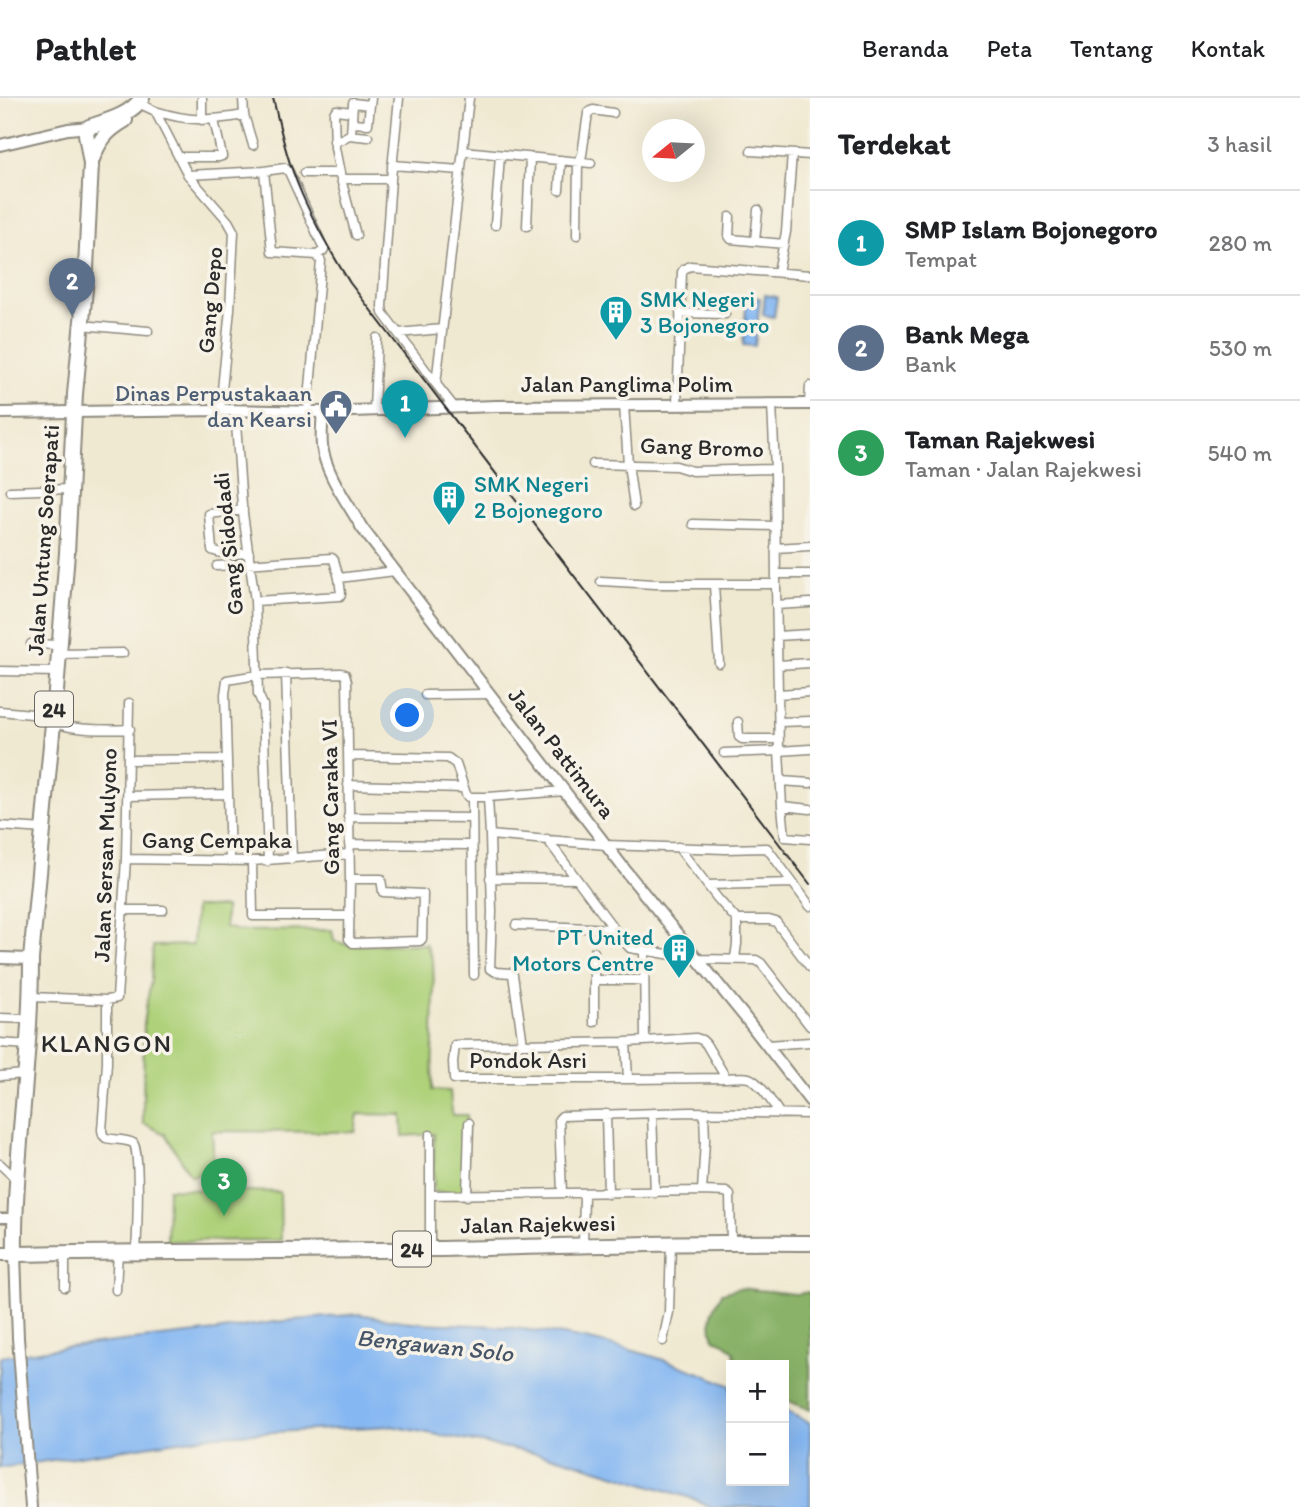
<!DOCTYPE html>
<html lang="id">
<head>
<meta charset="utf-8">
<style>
	:root { --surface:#fff; --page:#f2f2f2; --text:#202124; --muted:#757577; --line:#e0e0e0; --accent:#d93025 }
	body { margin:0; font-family:Itim,sans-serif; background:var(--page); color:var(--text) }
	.controls { position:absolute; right:21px; bottom:21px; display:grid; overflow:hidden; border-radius:0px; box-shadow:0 7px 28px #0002 }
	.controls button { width:63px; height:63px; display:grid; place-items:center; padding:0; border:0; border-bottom:2px solid var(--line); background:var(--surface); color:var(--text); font:35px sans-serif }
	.compass { position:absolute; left:642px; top:21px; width:63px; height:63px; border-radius:50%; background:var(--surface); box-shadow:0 7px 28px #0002; rotate:252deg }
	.you { position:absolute; left:408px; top:618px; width:24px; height:24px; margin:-18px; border:5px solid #fff; border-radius:50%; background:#1a73e8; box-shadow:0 0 0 10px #1a73e833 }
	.badge { display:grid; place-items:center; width:46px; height:46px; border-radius:50%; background:var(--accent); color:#fff; font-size:23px; font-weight:700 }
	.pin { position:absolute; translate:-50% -58px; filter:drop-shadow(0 2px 4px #0008) }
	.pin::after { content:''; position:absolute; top:37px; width:24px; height:21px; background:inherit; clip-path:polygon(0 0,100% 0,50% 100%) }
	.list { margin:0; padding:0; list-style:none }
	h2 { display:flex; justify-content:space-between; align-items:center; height:91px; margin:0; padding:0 28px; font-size:30px }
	h2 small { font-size:23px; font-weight:400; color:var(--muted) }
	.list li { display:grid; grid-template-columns:46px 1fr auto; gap:21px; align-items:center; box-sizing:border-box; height:105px; padding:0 28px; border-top:2px solid var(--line) }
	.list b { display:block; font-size:26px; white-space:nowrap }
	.list p { margin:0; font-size:23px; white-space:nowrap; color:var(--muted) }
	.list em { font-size:23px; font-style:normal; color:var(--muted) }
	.map { position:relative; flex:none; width:810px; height:1409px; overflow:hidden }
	header { display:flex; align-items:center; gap:42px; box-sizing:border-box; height:98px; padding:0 35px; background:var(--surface); border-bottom:2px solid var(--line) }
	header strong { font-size:33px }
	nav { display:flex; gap:38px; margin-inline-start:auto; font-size:24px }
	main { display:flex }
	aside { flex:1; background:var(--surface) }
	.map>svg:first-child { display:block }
	.green { fill:#aed179; stroke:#6c7e52; stroke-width:2 }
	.forest { fill:#8ab369; stroke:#5a6f4a; stroke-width:2 }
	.water { fill:#85b7f2; stroke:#58718e; stroke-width:2 }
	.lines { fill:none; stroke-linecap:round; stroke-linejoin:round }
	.street-casing { stroke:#8e8a7e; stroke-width:11 }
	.secondary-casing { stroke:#8e8a7e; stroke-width:14 }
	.primary-casing { stroke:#8e8a7e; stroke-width:16 }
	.highway-casing { stroke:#8e8a7e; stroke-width:18 }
	.street { stroke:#fff; stroke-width:8 }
	.secondary { stroke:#fff; stroke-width:10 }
	.primary { stroke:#fff; stroke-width:12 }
	.highway { stroke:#fff; stroke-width:14 }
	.rail { stroke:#2b2b2b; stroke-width:2 }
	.labels { text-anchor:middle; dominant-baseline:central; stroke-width:7; stroke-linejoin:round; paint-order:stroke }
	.shield { fill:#f7f3e8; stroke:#686764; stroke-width:2 }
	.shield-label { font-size:21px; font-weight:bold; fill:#2b2b2b }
	.culture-label { font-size:23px; fill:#0d838f; stroke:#f7f3e8; text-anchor:start }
	.street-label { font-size:23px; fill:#2b2b2b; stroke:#f7f3e8 }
	.service-label { font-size:23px; fill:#4e5e75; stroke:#f7f3e8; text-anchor:end }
	.water-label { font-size:24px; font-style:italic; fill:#465567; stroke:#f7f3e8 }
	.quarter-label { font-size:26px; letter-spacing:2px; fill:#2b2b2b; stroke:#f7f3e8 }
</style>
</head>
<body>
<header>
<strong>Pathlet</strong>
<nav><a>Beranda</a><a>Peta</a><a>Tentang</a><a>Kontak</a></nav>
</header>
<main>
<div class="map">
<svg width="810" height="1409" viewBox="0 0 810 1409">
	<rect width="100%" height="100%" fill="#f7f3e8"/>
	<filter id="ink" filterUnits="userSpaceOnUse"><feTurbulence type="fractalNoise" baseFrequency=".0143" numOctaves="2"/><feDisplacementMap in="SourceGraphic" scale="14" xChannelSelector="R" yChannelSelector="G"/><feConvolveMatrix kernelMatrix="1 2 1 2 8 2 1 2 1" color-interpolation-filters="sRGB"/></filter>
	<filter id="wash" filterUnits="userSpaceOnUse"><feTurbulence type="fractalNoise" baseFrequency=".00686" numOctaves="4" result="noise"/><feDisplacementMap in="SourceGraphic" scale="28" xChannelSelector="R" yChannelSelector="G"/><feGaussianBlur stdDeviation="1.57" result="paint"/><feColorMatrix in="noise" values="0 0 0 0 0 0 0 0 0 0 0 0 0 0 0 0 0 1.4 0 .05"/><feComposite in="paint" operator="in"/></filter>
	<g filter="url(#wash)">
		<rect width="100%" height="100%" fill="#f0e9d2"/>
		<path class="green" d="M195 809H225V829L239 833 332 832 334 843 348 847 426 846 433 863 434 891 432 992 450 993 452 1017H467L465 1096 434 1094V1036L403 1038 402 1017 358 1016 355 1034 212 1033 214 1072 191 1078 165 1036 143 1025 144 919 151 883 153 848 193 847Z
			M168 1091 280 1094 281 1142 167 1143Z"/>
		<path class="forest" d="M739 1190 796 1196 810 1194V1312L784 1301V1267H736L734 1253 725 1245 714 1241C708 1222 712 1212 722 1195Z"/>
		<path class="water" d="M765 197 777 199 774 219 763 217Z
			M747 198 760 200 755 248 743 247Z
			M359 1216C377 1219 395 1223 413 1224 439 1227 466 1226 493 1228 575 1235 656 1254 731 1288V1383H784V1312L810 1325V1409H711L694 1401 565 1361 391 1328 218 1337 0 1370V1259L59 1250 216 1233 274 1224Z"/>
	</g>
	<g filter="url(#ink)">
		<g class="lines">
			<defs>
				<path id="street" d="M243 0 244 17 253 47
					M399 0 391 81 382 208 383 215 436 286
					M138 5 155 13 188 77 228 123 234 134 230 211 220 312
					M155 13C190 24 209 23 244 17
					M202 22V0
					M352 25 368 26 370 7
					M351 37 353 5 370 7 371 0
					M334 43 342 41 349 37 368 39
					M463 53 591 65
					M751 53 810 57
					M179 59H219L222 58 214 22
					M392 67 461 72
					M264 73 272 154 317 157 321 163 308 313
					M304 75H340L341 81H391
					M340 75 335 50 334 15 336 12 352 14
					M188 77 264 73 285 70 289 74 324 151 323 153 317 157
					M341 81 356 137
					M559 92 561 62
					M730 119 729 138 731 141 784 146
					M495 127 500 57
					M527 128 530 60
					M577 137 578 64 582 57 588 15 593 12 613 15
					M755 143 758 112
					M778 174 786 134 792 56
					M680 215 725 216
					M81 227 148 233
					M398 235 442 231
					M677 306 682 174 684 171 690 168 810 177
					M772 306 775 371
					M809 306 810 288
					M624 307 628 366 634 408
					M454 309 436 286 469 0
					M235 312 242 408 255 503 258 596 263 607 268 763
					M374 312 377 240
					M593 366 676 368 692 373 775 371 776 486
					M10 393 70 391
					M243 412 209 416 212 452C223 457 237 456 249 455
					M693 426 775 428
					M775 450 810 448
					M217 468 332 460 334 462 339 480 395 473
					M776 476H810
					M601 483 655 486H776L779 653 810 651
					M714 487 719 565
					M255 503 340 498 341 496 339 480
					M776 507 810 505
					M777 538 810 536
					M31 546 60 547
					M59 556 123 555
					M778 567 810 565
					M0 573 58 574
					M286 575 292 761
					M778 596 810 594
					M425 597 489 596
					M0 613 53 618
					M53 624C73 633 108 632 130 631
					M738 624 739 639 742 641H779
					M779 624 810 623
					M724 655 779 653 782 708
					M349 658 448 660 456 666 466 696 468 699H488
					M129 662 227 661
					M781 683 810 685
					M348 687 464 690
					M565 693 488 699 490 737 606 747 725 751 767 750 810 808
					M128 698 228 696
					M472 699 474 877
					M810 711 782 708 785 739 810 741
					M348 719 472 720
					M0 728 44 731
					M490 737 492 814 490 871 496 874 511 875 513 877 523 946 455 947 453 964 454 981H628L626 944 696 940 702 942 706 946 726 980C733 980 743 978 749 980 760 984 773 1006 780 1016
					M547 741 620 839 630 850 636 851 697 861 756 862 761 865 810 928
					M349 746 472 747
					M678 749 718 801 737 822V846L735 860
					M126 761 252 763 349 756
					M230 763 225 596 227 582 257 577 341 575 345 576 347 583 350 781 349 841 353 845 420 843 422 841 423 796 383 794 381 781H350
					M252 763 253 818H350
					M490 780 576 781
					M707 787 793 785
					M124 812H163
					M737 822H769L776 824 810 869
					M516 827 614 831
					M644 853 645 943
					M594 854V882
					M31 899 107 902 117 900 126 761 129 605
					M107 902V965L102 1032 103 1037 106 1040C114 1042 127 1041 133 1045 141 1051 137 1138 136 1154
					M0 920 29 921
					M594 924V882H644
					M0 945 27 947
					M523 946 626 944
					M767 947 810 944
					M0 978 25 976
					M628 981 726 980
					M652 1015 655 1095
					M606 1016 608 1096
					M430 1037V1097
					M0 1066 17 1082
					M702 1093 705 1043 704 1015
					M562 1095 559 1021 562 1018 690 1014 810 1016
					M467 1098 469 1025
					M0 1120H15
					M583 1148 584 1095
					M430 1151V1097L702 1093 726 1094 730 1097 731 1145
					M65 1189V1155
					M116 1192 118 1153
					M663 1243 669 1214 671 1146"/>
				<path id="secondary" d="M0 47 68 31 89 29
					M323 314C322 325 321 337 322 348 326 377 348 405 362 430L629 777 744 918 810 1003
					M0 315 220 312 323 314 496 308 810 306
					M0 860 31 861
					M15 1156 18 1240 31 1409"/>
				<path id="primary" d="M0 1156H15"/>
				<path id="highway" d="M142 0C131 17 107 23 89 29L86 36 91 66 85 191 75 296 67 455 56 593 31 861C31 922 25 982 20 1043 17 1081 14 1118 15 1156 155 1153 294 1154 434 1151 559 1149 685 1143 810 1145
					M91 64C98 43 106 33 125 22"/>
			</defs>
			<use href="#street" class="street-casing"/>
			<use href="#secondary" class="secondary-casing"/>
			<use href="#primary" class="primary-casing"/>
			<use href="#highway" class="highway-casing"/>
			<use href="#street" class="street"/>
			<use href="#secondary" class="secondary"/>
			<use href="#primary" class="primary"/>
			<use href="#highway" class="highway"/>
			<path class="rail" d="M273 0C279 25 284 50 293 74 307 113 328 150 350 185L810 786"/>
		</g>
	</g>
	<defs>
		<symbol id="building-pin" viewBox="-11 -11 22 30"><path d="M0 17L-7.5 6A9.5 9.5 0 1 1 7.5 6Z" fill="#0f9aa8" stroke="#f7f3e8"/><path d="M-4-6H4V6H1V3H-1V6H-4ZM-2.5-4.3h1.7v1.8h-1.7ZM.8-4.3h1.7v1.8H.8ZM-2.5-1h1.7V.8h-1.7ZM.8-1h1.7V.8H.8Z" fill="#fff"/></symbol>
		<symbol id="civic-pin" viewBox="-11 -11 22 30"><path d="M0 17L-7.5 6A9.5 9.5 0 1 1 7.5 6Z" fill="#5c6f8a" stroke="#f7f3e8"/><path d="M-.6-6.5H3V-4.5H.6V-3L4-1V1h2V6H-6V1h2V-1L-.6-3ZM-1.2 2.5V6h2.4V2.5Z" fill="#fff"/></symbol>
	</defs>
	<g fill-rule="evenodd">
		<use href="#building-pin" x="597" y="195" width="38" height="52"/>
		<use href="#civic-pin" x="317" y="289" width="38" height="52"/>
		<use href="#building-pin" x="430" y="380" width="38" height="52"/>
		<use href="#building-pin" x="660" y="833" width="38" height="52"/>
	</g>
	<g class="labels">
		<g class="shield">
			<rect x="35" y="593.5" width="38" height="35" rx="5"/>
			<rect x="393" y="1133.5" width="38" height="35" rx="5"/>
		</g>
		<g class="shield-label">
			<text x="54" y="611">24</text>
			<text x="412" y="1151">24</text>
		</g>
		<g class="culture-label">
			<text x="640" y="201">SMK Negeri<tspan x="640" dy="26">3 Bojonegoro</tspan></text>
			<text x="474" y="386">SMK Negeri<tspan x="474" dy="26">2 Bojonegoro</tspan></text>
			<text x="654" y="839" text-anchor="end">PT United<tspan x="654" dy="26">Motors Centre</tspan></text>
		</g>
		<g class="street-label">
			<text transform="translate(210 202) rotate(-85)">Gang Depo</text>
			<text x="627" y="286">Jalan Panglima Polim</text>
			<text transform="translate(702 349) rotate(2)">Gang Bromo</text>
			<text transform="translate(43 442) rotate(-86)">Jalan Untung Soerapati</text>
			<text transform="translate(228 446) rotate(-96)">Gang Sidodadi</text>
			<text transform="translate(562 655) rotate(52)">Jalan Pattimura</text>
			<text transform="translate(330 699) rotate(-91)">Gang Caraka VI</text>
			<text x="217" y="742">Gang Cempaka</text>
			<text transform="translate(105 757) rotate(-88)">Jalan Sersan Mulyono</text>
			<text x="528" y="962">Pondok Asri</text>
			<text transform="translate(538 1126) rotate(-1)">Jalan Rajekwesi</text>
		</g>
		<g class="service-label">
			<text x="312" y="295">Dinas Perpustakaan<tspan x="312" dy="26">dan Kearsi</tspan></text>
		</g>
		<g class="water-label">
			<text transform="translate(435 1247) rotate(6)">Bengawan Solo</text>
		</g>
		<g class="quarter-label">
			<text x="107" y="945">KLANGON</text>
		</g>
	</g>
</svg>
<div class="controls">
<button>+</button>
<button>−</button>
</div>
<svg class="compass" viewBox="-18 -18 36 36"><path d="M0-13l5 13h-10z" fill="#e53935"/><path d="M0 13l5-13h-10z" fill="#757577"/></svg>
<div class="you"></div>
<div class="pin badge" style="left:405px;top:340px;background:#0f9aa8">1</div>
<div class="pin badge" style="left:72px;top:218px;background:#5c6f8a">2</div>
<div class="pin badge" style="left:224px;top:1118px;background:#2e9e5b">3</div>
</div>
<aside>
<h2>Terdekat<small>3 hasil</small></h2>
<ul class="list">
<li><span class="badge" style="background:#0f9aa8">1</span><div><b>SMP Islam Bojonegoro</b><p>Tempat</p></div><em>280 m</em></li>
<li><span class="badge" style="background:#5c6f8a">2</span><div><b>Bank Mega</b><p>Bank</p></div><em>530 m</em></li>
<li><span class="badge" style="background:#2e9e5b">3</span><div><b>Taman Rajekwesi</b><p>Taman · Jalan Rajekwesi</p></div><em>540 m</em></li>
</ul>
</aside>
</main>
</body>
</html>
